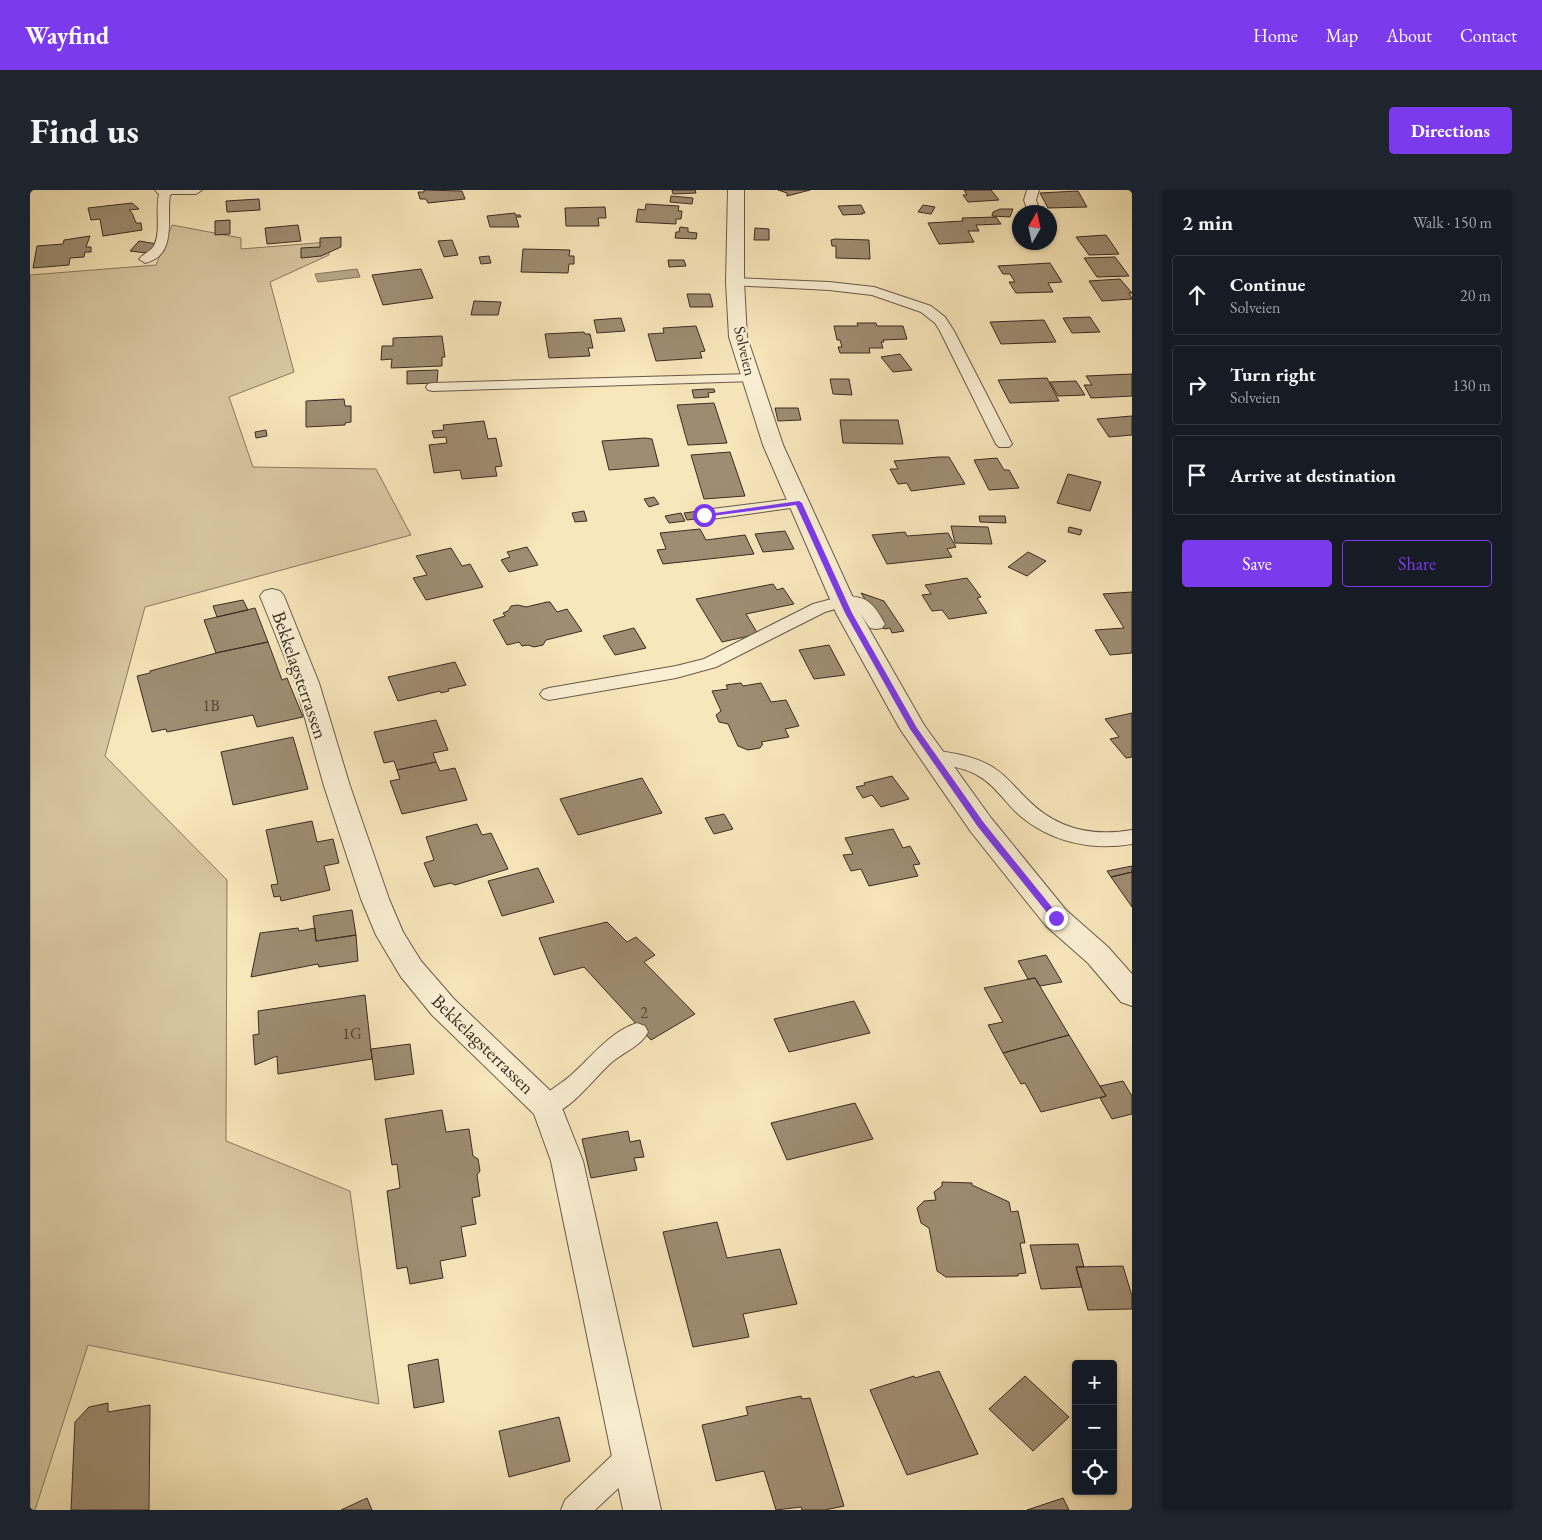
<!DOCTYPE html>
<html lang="en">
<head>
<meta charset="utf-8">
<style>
	:root { --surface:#171b24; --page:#20242c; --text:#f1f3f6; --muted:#9ea1a6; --line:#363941; --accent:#7c3aed }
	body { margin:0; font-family:"EB Garamond",serif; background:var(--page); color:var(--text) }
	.controls { position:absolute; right:15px; bottom:15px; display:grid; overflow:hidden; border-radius:5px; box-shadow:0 1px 4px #0004 }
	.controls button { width:45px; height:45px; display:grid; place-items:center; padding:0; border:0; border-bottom:1px solid var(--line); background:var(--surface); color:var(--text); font:25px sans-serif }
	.compass { position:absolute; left:982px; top:15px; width:45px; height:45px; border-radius:50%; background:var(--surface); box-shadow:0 1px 4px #0004; rotate:9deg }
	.stop { position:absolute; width:15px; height:15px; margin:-11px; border:4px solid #7c3aed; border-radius:50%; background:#fff }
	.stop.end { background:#7c3aed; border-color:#fff; box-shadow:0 1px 5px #0008 }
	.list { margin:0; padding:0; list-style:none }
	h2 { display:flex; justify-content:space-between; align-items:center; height:65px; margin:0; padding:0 20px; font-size:21px }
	h2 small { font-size:16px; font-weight:400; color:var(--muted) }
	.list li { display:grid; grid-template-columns:32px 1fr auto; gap:15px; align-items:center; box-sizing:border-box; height:80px; margin:0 10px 10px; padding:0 10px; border:1px solid var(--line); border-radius:5px }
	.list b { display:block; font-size:19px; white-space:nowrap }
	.list p { margin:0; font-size:16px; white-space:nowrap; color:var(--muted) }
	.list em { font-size:16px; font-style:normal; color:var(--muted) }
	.actions { display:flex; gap:10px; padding:15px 20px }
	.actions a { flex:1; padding:11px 0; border:1px solid var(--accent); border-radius:5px; text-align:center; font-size:18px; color:var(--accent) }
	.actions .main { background:var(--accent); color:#fff }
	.icon { flex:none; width:28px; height:28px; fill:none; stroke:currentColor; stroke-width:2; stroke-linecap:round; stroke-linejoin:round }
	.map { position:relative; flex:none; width:1102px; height:1320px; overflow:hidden; border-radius:5px }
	header { display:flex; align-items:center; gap:30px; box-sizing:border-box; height:70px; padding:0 25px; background:var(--accent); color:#fff }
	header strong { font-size:24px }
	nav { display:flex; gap:28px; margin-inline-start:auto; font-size:18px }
	.intro { display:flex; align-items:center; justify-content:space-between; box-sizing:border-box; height:120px; padding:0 30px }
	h1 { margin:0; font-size:35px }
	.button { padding:12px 22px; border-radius:5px; background:var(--accent); color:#fff; font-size:18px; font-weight:700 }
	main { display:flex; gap:30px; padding:0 30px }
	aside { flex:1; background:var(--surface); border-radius:5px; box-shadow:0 1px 4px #0004 }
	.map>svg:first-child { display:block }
	.green { fill:#d8c7a1; stroke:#8a7962 }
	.water { fill:#b8a787; stroke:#86755f }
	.building { fill:#9e8d72; stroke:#3c2b23 }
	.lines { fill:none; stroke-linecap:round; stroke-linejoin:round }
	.service-casing { stroke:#6b5a49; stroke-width:2 }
	.minor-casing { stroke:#6b5a49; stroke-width:2 }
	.tertiary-casing { stroke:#6b5a49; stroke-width:2 }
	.service { fill:#faefd3; fill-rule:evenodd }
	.minor { fill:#faefd3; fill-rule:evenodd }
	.tertiary { fill:#faefd3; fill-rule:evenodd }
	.route { fill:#7c3aed }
	.labels { text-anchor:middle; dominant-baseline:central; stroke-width:5; stroke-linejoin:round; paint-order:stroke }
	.far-street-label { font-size:16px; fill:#3c2b23; stroke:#faefd3 }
	.number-label { font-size:16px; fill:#544437 }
	.street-label { font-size:19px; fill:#3c2b23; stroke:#faefd3 }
</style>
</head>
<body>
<header>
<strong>Wayfind</strong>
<nav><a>Home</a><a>Map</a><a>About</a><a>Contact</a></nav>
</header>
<div class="intro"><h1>Find us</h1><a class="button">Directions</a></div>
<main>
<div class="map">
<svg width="1102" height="1320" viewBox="0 0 1102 1320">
	<rect width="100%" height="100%" fill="#f8e7bb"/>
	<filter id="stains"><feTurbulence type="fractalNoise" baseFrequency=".004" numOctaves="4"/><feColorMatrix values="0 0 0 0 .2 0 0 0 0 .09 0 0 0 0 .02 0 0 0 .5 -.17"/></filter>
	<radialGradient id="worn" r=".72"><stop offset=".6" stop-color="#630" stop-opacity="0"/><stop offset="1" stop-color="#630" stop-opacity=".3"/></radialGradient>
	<path class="green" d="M142 35 211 48V59L299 52V65L240 92 264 182 199 207 223 277 346 279 381 345 115 417 75 566 197 690 196 951 320 1001 349 1214 58 1155 5 1320H0V85L126 75Z"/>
	<path class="water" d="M327 79 330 87 288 92 285 84Z"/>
	<path class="building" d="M394 0 432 1 435 9 398 13 396 9H390L388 2H394Z
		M642 0H665L666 3 643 4Z
		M748 0H780L757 6V3Z
		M934 0H961L969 10 938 12 933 5H937Z
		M1048 1 1057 17 1018 18 1010 3Z
		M641 6 663 8 662 14 640 12Z
		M229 9 230 20 197 22 196 11Z
		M102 13 109 19 99 20 102 23 106 33H111L112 40 73 46 70 29 61 30 58 18Z
		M616 14 649 16 648 21H652L651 29H646V34L606 32 608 19 615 20Z
		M831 15 835 23H832L833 24 813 25 808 16Z
		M893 15 905 17 901 24 888 22Z
		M575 17 576 28H568L569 36H536L535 18Z
		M970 19H983L980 27 962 26 963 22Z
		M485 23V25H490L491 27H486L489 37H460L457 26Z
		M966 27 971 34 946 35 949 41H938L944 52 909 54 898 33 933 31 932 28Z
		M200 30V44L185 45V31Z
		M268 35 271 51 237 54 235 38Z
		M650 37 658 38V42L667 43 666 49 645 48 646 42H649Z
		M725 38 739 39V50H724Z
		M1076 45 1089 64 1059 65 1046 47Z
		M60 46 56 57H61V62H55L54 67 40 68 39 75 3 78 7 56 33 54 34 50Z
		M311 47V57L291 66 271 68V58L290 57V48Z
		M805 49 839 50 840 69 806 68V56H802L801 50Z
		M422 50 428 65 414 67 408 51Z
		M109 51 127 54 117 63 100 61Z
		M493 59 540 60 539 66H544V74H539L538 83 491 82Z
		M459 66 461 73 451 74 449 67Z
		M1085 67 1099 86 1067 87 1054 68Z
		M638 70H654L656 76 639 77Z
		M1020 73 1032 92 1018 93 1023 102 986 103 979 92H985L980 84H973L968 76Z
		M391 79 403 108 353 115 342 85Z
		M1090 89 1102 103H1099L1102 109 1072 111 1059 91Z
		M657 104H680L683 117H660Z
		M444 111 471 112 468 125H441Z
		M1060 127 1070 142 1042 143 1033 128Z
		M591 128 595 141 567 143 564 130Z
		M1014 130 1026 152 971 154 960 132Z
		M827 133H846L847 136H873L877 149 853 150 854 152H851L853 158H839L840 163H810L808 157H812L810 150H807L804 136H828Z
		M666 136 675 161 670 162 672 168 626 171 618 144 634 143 633 138Z
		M554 142 555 144H560L563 158H558L560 166 519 168 515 144Z
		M412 146 415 167H412V176L361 178 362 169 351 170 352 156H363V148Z
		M870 164 882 180 863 182 851 167Z
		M408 180 407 193 377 194V181Z
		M1102 184V206L1061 208 1054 195H1062L1056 186Z
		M1017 188 1029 211 980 213 968 190Z
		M800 189H819L822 205 803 204Z
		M1046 191 1055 205 1028 206 1020 192Z
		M677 199H684L685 202 678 203 679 207 664 208 662 200Z
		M314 209 315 216H321V232L315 233V235L276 237V211Z
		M684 213 697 253 658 255 647 215Z
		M745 218H768L771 230 748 231Z
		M1102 226V245L1079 247 1067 229Z
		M810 230H868L873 254 813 253Z
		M454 231 458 249 466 248 472 276 465 277 467 286 432 289 430 280 404 283 399 255 417 253 416 247 404 248 402 241 414 240 413 235Z
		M236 240 237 246 226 248 225 242Z
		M615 248 622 249 629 276 579 280 572 251Z
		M700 262 715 306 674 309 661 265Z
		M909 267H919L935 294 881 301 877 293 868 294 860 279H868L864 271Z
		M967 268 974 280H979L989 298 959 300 944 270Z
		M1038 284 1071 292 1060 321 1027 313Z
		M624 307 629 314 619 317 614 309Z
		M554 321 557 331 545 332 542 323Z
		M669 321 673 328 657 330 654 323Z
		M651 323 655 331 639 333 635 326Z
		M949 326H975L976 333 950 332Z
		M921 336 958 337 962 354 925 353Z
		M1039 337 1052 340 1050 345 1038 342Z
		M670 339 676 350 715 345 724 364 633 374 627 360 636 359 630 343Z
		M755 341 764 359 733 362 725 344Z
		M875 342 877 346 918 343 926 357 917 359 922 367 857 374 842 345Z
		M497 357 508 375 479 382 471 370 480 367 477 362Z
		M421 358 432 376 440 374 453 397 396 410 383 388 397 385 386 366Z
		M998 362 1016 371 997 386 978 377Z
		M937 388 951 407 947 408 957 423 919 429 912 420 902 421 892 405 901 404 895 395Z
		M743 394 747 400 753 398 764 414 716 424 728 444 692 452 666 409Z
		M1102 402V463L1080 465 1065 440 1094 438 1073 404Z
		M831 403 854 411 874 441 862 443 860 438 854 439Z
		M213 410 218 420 187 427 183 416Z
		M517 412H520L527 422 537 419 552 441 516 450 513 455 504 457 498 455 492 456 489 452 477 455 463 430 475 426 473 423 478 421 481 416 488 415 496 417Z
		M225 418 238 452 186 463 174 430Z
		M604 438 616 458 585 465 573 446Z
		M238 452 252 490 257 488 273 527 227 537 223 525 137 542 136 539 122 542 107 486 120 483V481L190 462Z
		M799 455 815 485 784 489 769 460Z
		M425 472 436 495 418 499 419 501 411 503 410 501 368 511 358 487Z
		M711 493 713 496 731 493 741 512 756 510 769 536 755 539 759 547 731 552 733 554 730 558 718 560 708 556 698 534 689 532 686 525 691 521 682 501 698 499 696 495Z
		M1102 523V567L1096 568 1080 549 1089 547 1075 529Z
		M406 530 418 560 403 563 406 572 367 580 364 571 354 573 344 542Z
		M263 547 278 599 203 615 191 562Z
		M406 572 410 581 425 578 437 610 372 624 360 591 370 589 367 580Z
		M862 586 879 609 851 617 842 605 833 608 826 597 835 595 834 593Z
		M612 588 632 623 548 645 530 609Z
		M694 624 703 639 684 644 675 628Z
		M282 631 287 652 303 649 309 673 294 676 300 700 251 711 250 706 244 707 241 695 248 694 236 640Z
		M447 634 452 645 461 643 478 679 425 695 421 693 404 697 394 673 404 670 396 647Z
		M863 639 873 658 880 656 890 674 883 675 888 686 839 696 831 679 821 681 813 665 823 664 815 648Z
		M1102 676V682L1081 687 1077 681Z
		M508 678 524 712 472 726 458 691Z
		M1102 682V717L1081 687Z
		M322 720 326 745 286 751 283 726Z
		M577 732 597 752 606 747 625 765 614 772 665 824 621 850 554 777 524 785 509 748Z
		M268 738 269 741 285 738 286 751 326 745 328 771 289 777 288 774 221 787 230 743Z
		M1016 765 1032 792 1010 796 1005 788 998 789 988 771Z
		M1005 788 1039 845 973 863 958 835 973 832 954 798Z
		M335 805 342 869 248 884 247 866 225 875 223 845 229 844 228 821Z
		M824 811 840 843 759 862 744 829Z
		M1039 845 1076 906 1011 922 995 893 991 894 973 863Z
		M380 854 384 884 345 890 341 859Z
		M1093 891 1102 906V924L1082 929 1070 908 1076 906 1070 896Z
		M825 913 843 949 757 970 741 933Z
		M412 920 416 942 439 939 443 966 448 969 450 981 447 985 450 1006 442 1008 446 1034 431 1037 436 1066 410 1071 413 1088 380 1094 377 1077 367 1079 357 1001 370 998 367 974 362 975 355 929Z
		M598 941 600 952 610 950 614 967 604 968 607 980 561 988 552 949Z
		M912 992 942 993V995L979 1012 981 1022 988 1021 995 1053H990L996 1083 988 1084V1086L916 1087 907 1081 899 1038 891 1033 887 1018 894 1011 906 1010 904 1002 912 996Z
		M687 1032 697 1068 750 1059 767 1114 713 1124 719 1147 663 1157 633 1042Z
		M1048 1054 1054 1077H1046L1052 1097 1011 1099 1000 1055Z
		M1093 1076 1102 1106V1119L1058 1120 1046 1077Z
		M408 1169 414 1212 384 1218 378 1175Z
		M909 1181 948 1264 877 1285 840 1200 884 1186 885 1188Z
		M995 1186 1039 1227 1003 1261 959 1219Z
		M771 1206 772 1209 780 1208 814 1316 795 1320H772L771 1317 746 1320 734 1281 686 1291 672 1235 718 1225 716 1217Z
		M78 1213V1222L120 1215 119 1320H41L45 1232 59 1217Z
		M529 1227 540 1271 479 1287 469 1241Z
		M337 1308 342 1320H311Z
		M1033 1308 1039 1320H997Z"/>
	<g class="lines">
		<defs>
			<path id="service" d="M130 0H172L166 4H140C136 29 148 65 115 73L109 69C113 64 120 62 124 56 132 39 124 18 130 0Z
				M997 0H1009L1006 10 1010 22H998L994 10Z
				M705 88 799 92 844 97 901 116 915 127 924 141 982 254 979 257H969L966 254 910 141 905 133 891 122 842 105 799 100 700 95 698 92 700 89Z
				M720 184 725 185 727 188 725 191 403 201 398 200 396 197 398 194 403 193Z
				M769 308 775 310 777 313 775 316 674 330 668 328 666 325 668 322 674 320Z
				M813 406C838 406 843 413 855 434L852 438 846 439 840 438C823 413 825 413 795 422L686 477 646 488 519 510 513 508 510 504 513 500 519 498 646 476 674 469 783 414Z
				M902 560C923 563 946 566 964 578 977 586 986 599 997 609 1026 639 1062 647 1102 640V654C1061 661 1020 652 988 624 974 611 964 594 947 585 931 576 912 575 895 571L893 566 895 561Z
				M607 833 615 836 618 842C611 856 594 862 582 872 563 889 547 913 524 924 518 927 515 926 509 924L505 917C512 903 529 896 540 886 561 868 579 842 607 833Z
				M601 1254 611 1257 615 1267 611 1277 565 1320H531L535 1310 591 1257Z"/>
			<path id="minor" d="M125 0H143V1L141 5C134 6 129 6 125 0Z
				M242 399 250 401 254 406 289 493 320 596 359 709 373 742 391 771 424 809 528 908 553 971 631 1320H593L521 971 504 924 402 825 371 787 346 745 331 709 294 596 265 493 230 406 234 401Z"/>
			<path id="tertiary" d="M698 0H714V92L717 147 753 255 830 423 894 535 961 628 1036 720 1078 757 1102 784V816L1091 812 1058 773 1016 736 941 642 870 539 806 423 733 255 699 147 696 92Z"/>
		</defs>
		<use href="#service" class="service-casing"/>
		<use href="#minor" class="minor-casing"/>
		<use href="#tertiary" class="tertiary-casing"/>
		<use href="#service" class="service"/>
		<use href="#minor" class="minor"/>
		<use href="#tertiary" class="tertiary"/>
	</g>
	<path class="route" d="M769 311 772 313 822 423 887 538 954 633 1029 726V730H1023L948 637 880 539 815 423 766 315 674 327 671 325Z"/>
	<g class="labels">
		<g class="far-street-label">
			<text transform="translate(715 161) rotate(77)">Solveien</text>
		</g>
		<g class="number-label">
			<text x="181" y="515">1B</text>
			<text x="614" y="822">2</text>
			<text x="322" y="843">1G</text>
		</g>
		<g class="street-label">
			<text transform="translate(270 485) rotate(71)">Bekkelagsterrassen</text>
			<text transform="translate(453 854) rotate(44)">Bekkelagsterrassen</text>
		</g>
	</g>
	<rect width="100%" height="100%" filter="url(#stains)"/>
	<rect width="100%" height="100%" fill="url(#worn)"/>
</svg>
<div class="controls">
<button>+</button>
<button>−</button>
<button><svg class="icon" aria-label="locate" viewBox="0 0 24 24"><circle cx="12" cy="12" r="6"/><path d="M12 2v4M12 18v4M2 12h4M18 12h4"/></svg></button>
</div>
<svg class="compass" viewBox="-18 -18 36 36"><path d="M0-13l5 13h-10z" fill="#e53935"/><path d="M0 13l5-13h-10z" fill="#9ea1a6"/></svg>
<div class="stop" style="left:674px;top:325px"></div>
<div class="stop end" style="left:1026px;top:728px"></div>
</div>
<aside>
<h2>2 min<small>Walk · 150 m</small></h2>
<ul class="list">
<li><svg class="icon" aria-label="ahead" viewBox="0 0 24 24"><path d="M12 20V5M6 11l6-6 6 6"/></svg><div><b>Continue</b><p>Solveien</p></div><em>20 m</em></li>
<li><svg class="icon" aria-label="right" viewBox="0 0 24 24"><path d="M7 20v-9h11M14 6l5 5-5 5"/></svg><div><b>Turn right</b><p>Solveien</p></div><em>130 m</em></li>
<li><svg class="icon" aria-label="arrive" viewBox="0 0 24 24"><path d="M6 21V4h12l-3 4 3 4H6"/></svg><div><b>Arrive at destination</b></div></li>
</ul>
<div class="actions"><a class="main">Save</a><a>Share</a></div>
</aside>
</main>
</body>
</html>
